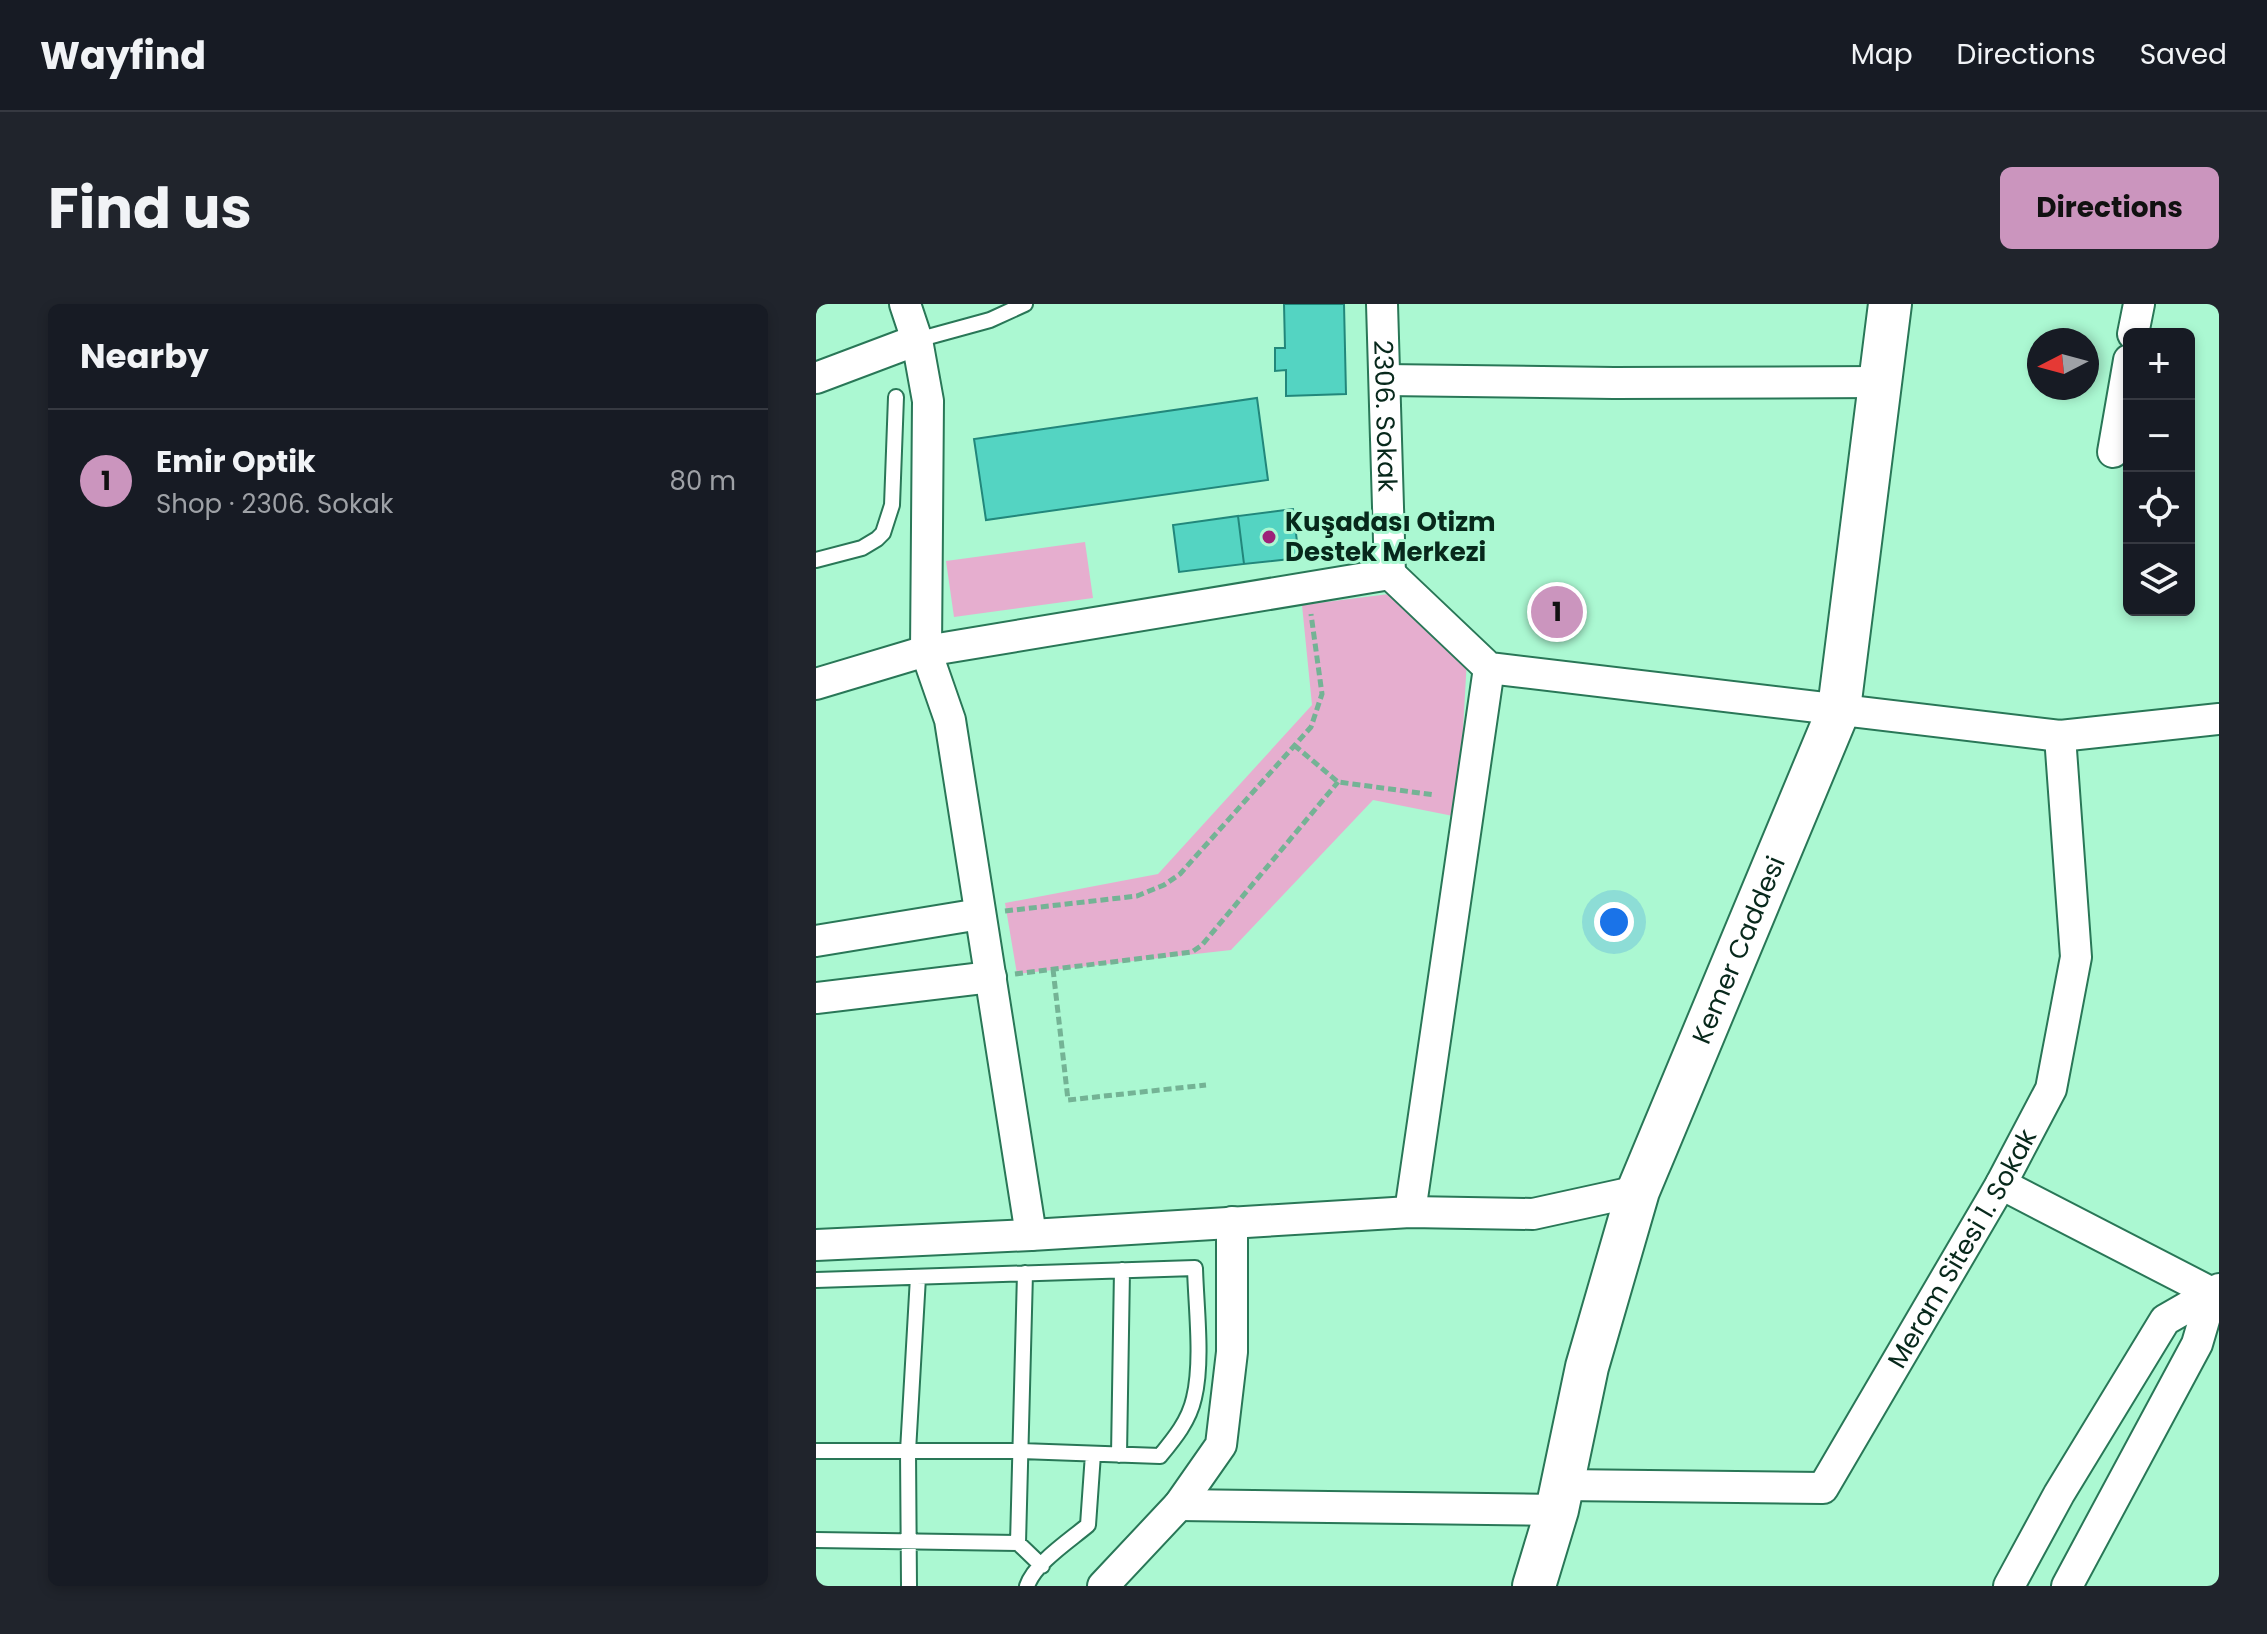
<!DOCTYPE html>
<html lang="en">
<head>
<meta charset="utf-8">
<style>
	:root { --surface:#171b24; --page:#20242c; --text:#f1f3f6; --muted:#9ea1a6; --line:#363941; --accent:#cb95be }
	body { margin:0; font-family:Poppins,sans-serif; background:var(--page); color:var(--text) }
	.controls { position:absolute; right:24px; top:24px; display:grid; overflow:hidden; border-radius:12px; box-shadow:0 4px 12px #0003 }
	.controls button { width:72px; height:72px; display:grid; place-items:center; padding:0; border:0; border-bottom:2px solid var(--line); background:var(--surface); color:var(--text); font:40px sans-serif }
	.compass { position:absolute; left:1211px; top:24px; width:72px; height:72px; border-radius:50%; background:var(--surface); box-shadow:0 4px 12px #0003; rotate:264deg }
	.you { position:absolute; left:798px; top:618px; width:28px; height:28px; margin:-20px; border:6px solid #fff; border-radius:50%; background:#1a73e8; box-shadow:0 0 0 12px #1a73e833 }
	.badge { display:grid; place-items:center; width:52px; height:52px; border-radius:50%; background:var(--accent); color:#111; font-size:26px; font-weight:700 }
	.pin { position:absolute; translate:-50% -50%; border:4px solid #fff; box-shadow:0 2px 8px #0006 }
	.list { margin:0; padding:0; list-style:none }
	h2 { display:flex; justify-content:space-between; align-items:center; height:104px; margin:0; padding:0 32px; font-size:34px }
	h2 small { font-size:26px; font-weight:400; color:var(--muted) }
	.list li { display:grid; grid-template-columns:52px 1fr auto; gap:24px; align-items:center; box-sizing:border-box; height:144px; padding:0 32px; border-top:2px solid var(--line) }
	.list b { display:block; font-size:30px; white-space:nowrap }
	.list p { margin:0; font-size:26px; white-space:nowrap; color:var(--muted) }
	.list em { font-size:26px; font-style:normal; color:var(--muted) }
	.icon { flex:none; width:44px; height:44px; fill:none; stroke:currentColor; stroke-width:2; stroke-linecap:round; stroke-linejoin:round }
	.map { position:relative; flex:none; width:1403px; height:1282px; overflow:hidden; border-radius:12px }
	header { display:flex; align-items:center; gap:48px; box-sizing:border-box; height:112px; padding:0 40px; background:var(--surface); border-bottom:2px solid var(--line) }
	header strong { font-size:38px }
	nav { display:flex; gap:44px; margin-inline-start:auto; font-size:28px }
	.intro { display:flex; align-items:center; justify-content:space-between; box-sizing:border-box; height:192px; padding:0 48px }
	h1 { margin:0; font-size:56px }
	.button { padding:20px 36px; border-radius:12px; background:var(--accent); color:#111; font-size:28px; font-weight:700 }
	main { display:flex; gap:48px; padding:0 48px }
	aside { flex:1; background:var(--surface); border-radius:12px; box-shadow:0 4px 12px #0003 }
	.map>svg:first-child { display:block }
	.green { fill:#e6aecf }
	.building { fill:#54d4c2; stroke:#22877b; stroke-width:2 }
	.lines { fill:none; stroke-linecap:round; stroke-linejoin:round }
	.service-casing { stroke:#297757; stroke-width:18 }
	.minor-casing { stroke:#297757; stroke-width:34 }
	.secondary-casing { stroke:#297757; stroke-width:46 }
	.path { stroke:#74b395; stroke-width:5; stroke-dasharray:8 4; stroke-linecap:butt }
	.service { stroke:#fff; stroke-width:14 }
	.minor { stroke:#fff; stroke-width:30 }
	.secondary { stroke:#fff; stroke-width:42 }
	.poi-dot { fill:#9d2279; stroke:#abf8d2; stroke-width:3 }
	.labels { text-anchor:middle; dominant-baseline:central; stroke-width:6; stroke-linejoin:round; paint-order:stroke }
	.street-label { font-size:26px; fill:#07281b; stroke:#abf8d2 }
	.poi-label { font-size:26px; font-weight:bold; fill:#07281b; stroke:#abf8d2; text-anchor:start }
</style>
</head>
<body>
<header>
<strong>Wayfind</strong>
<nav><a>Map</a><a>Directions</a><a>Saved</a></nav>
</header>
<div class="intro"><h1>Find us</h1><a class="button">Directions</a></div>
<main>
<aside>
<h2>Nearby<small></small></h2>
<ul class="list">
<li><span class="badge">1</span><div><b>Emir Optik</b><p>Shop · 2306. Sokak</p></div><em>80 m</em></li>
</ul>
</aside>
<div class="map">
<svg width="1403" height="1282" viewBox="0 0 1403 1282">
	<rect width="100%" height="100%" fill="#abf8d2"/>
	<path class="green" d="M269 238 277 294 138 313 130 257Z
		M581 289 651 355 642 513 557 496 415 646 201 670 189 599 342 570 496 401 486 301Z"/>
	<path class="building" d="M468 0H528L530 90 470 92V66L459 67V44H469Z
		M441 94 452 176 170 216 158 135Z
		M477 205 483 254 428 260 422 212Z
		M422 212 428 260 363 268 357 221Z"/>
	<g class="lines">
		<defs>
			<path id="service" d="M101 36 174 16 209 0
				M0 256 46 244 61 235 67 229 76 201 80 93
				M0 976 379 964C380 1003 387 1057 378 1094 373 1117 358 1135 344 1152L205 1147H0
				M303 1151 306 966
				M0 1236 202 1239 226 1262
				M202 1239 209 969
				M93 1282 92 1147 102 973
				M211 1282C219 1259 253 1237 272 1221L277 1150"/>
			<g id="minor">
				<path d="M89 0 101 36 112 97 110 347 134 416 215 931"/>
				<path id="s1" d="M566 0 574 270"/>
				<path d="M1317 30 1323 0"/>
				<path d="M0 74 101 36"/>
				<path d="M569 76 798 79 1064 78"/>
				<path d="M1297 148 1313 56"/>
				<path d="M0 380 110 347 574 270 673 364 1244 432 1403 415"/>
				<path d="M0 637 164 610"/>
				<path d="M0 694 175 673"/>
				<path d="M1185 880 1396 989 1381 1040 1251 1282"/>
				<path d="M594 908 673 364"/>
				<path d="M0 941 215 931 594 908 717 910 822 887"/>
				<path id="s2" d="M746 1181 1007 1184 1185 880 1235 785 1260 653 1244 432"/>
				<path d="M363 1201 741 1206"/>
				<path d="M287 1282 363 1201 405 1141 416 1048V918"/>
				<path d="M1193 1282 1243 1190 1349 1016 1403 985"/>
			</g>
			<g id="secondary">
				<path id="s3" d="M718 1282 741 1206 771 1063 822 887 1023 405 1074 0"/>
			</g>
		</defs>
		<use href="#service" class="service-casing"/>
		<use href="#minor" class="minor-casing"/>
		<use href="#secondary" class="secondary-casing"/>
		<path class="path" d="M478 441 522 478 619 491
			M189 607 321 592 348 581 364 570 495 423 506 390 495 310
			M237 665 252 796 390 781
			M199 670 376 648 386 641 522 478"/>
		<use href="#service" class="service"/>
		<use href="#minor" class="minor"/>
		<use href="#secondary" class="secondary"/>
	</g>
	<circle class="poi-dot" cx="453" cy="233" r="8"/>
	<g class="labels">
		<g class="street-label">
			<text stroke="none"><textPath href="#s1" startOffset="112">2306. Sokak</textPath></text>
			<text stroke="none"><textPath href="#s3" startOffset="670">Kemer Caddesi</textPath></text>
			<text stroke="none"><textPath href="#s2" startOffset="538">Meram Sitesi 1. Sokak</textPath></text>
		</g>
		<g class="poi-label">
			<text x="469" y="218">Kuşadası Otizm<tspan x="469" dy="30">Destek Merkezi</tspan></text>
		</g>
	</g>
</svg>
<div class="controls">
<button>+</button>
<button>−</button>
<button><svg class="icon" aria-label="locate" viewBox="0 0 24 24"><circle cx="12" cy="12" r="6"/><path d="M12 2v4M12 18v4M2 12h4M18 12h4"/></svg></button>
<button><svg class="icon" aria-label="layers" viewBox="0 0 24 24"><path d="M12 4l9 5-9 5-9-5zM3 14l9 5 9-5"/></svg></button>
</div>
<svg class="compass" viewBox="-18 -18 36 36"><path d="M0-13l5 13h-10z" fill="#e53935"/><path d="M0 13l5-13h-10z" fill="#9ea1a6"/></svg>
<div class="you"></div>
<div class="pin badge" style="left:741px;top:308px">1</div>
</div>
</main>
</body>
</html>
